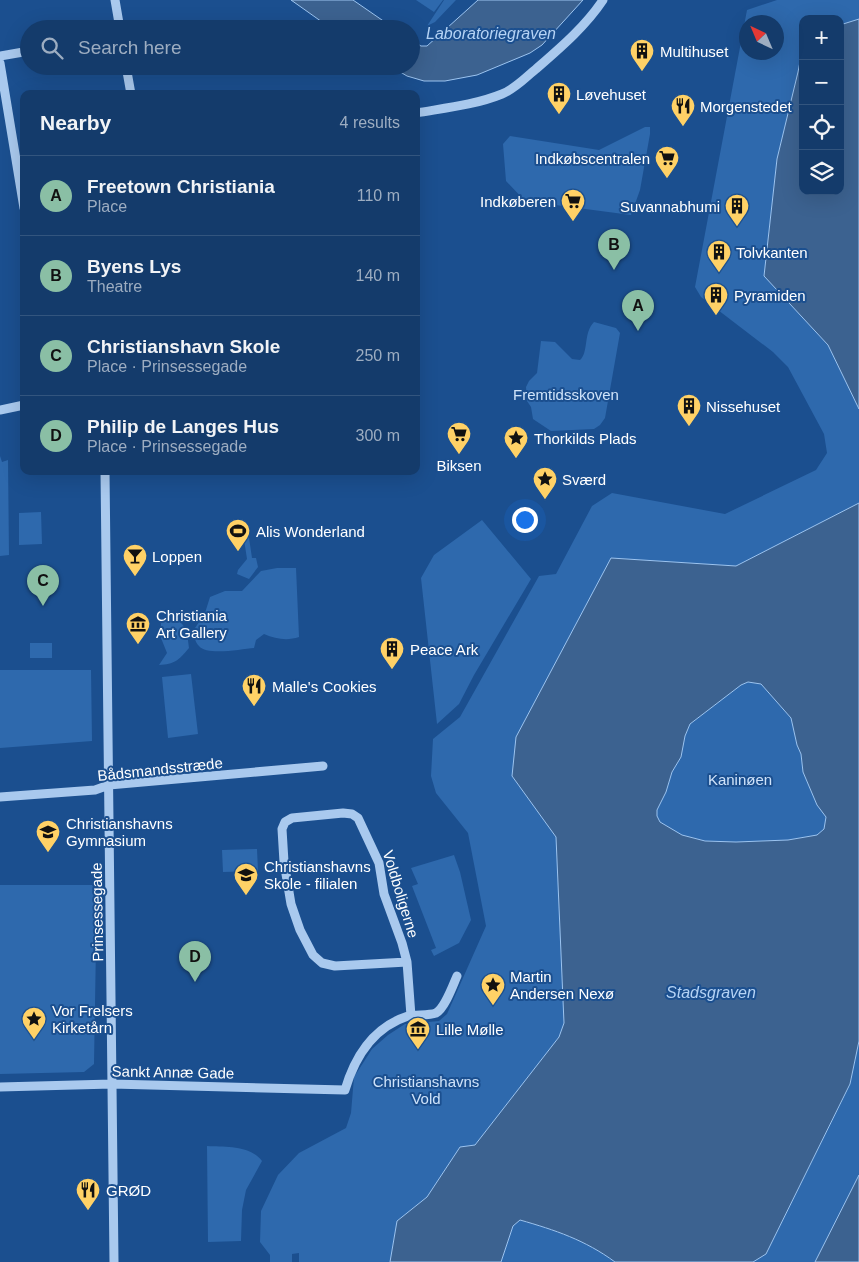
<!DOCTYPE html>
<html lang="en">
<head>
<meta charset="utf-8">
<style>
	:root { --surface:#143b6b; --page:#214673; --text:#f1f3f6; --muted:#9dadc1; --line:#33557e; --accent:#8abfa5 }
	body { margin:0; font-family:Helvetica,sans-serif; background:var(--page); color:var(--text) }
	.controls { position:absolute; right:15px; top:15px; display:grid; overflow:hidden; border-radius:10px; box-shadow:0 5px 20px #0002 }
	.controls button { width:45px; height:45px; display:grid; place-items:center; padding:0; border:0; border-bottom:1px solid var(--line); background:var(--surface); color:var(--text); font:25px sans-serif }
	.compass { position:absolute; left:739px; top:15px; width:45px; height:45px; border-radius:50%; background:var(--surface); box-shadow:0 5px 20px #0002; rotate:316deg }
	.you { position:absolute; left:524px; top:519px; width:18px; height:18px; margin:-12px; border:4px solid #fff; border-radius:50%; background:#1a73e8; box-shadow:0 0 0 8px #1a73e833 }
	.badge { display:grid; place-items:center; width:32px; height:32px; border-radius:50%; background:var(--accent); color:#111; font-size:16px; font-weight:700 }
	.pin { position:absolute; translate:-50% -41px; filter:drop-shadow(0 1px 2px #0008) }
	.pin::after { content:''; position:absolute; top:26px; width:18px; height:15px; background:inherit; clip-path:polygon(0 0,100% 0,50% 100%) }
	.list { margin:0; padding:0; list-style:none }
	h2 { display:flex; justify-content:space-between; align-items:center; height:65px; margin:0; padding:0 20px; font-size:21px }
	h2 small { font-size:16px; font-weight:400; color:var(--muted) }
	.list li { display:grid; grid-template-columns:32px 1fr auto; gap:15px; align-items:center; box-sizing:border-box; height:80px; padding:0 20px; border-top:1px solid var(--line) }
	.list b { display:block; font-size:19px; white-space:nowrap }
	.list p { margin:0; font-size:16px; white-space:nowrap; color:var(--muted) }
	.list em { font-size:16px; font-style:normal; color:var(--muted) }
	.icon { flex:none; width:28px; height:28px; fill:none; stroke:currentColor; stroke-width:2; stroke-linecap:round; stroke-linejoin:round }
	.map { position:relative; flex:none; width:859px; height:1262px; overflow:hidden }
	.search { position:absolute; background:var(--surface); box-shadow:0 5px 20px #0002; left:20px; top:20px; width:400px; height:55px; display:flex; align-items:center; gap:12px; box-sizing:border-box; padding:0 18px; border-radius:28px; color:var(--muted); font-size:19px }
	.panel { position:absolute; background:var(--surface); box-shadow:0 5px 20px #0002; left:20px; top:90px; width:400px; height:385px; border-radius:10px }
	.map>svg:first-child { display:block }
	.green { fill:#2e69ad; fill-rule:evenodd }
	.water { fill:#3c6290; stroke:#9cc4f0; fill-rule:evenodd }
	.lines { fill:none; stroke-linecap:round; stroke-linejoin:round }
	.minor { stroke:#a9c9ee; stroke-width:9 }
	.labels { text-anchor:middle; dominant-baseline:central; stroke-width:4; stroke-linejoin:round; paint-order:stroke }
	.poi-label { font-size:15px; fill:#fff; stroke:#1b4f8f; text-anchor:start }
	.park-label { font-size:15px; fill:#cfe3fa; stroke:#1b4f8f }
	.street-label { font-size:15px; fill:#fff; stroke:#1b4f8f }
	.water-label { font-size:16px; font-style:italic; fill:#b5d3f5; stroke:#1b4f8f }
</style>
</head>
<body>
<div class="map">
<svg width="859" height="1262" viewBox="0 0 859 1262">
	<rect width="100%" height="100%" fill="#1b4f8f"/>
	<path class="green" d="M416 0H443L434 12Z
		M444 0H456L435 22 427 26Z
		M777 0H859V19L840 25V19H803V46L798 72 777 159 764 275 828 345 859 409V503L736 566 611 558 512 776 556 837 564 1023 559 1037 475 1145 460 1147 427 1197 397 1221 390 1262H299V1253L292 1254V1262H270V1255L260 1242 261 1211 278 1175 299 1153 346 1128 351 1113 354 1077 372 1049 388 1035 405 1024 439 1021 447 1014 486 926 468 833 436 793 431 776 433 739 460 717 539 576 556 574 592 506 612 493 725 514 816 470 827 453 824 434 788 367 773 352 701 297 695 287 747 10ZM746 22H776V52H746Z
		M645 127H650V134L640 190 631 215 525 201 506 181 503 144 510 136 599 150Z
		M594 322 616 328 620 333 605 418 600 425 594 429 551 431 533 419 531 407 527 401 526 387 529 381 537 373 541 341 555 342 572 359 580 360C589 352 583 333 594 322Z
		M0 456 2 462 8 460 9 555 0 556Z
		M41 512 42 544 19 545V513Z
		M482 520 531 579 474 675 459 704 437 724 421 578 434 555Z
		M239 523 248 531 252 558H256L258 567 249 579 237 574 238 570 247 559 243 533 239 528 228 530V525Z
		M277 568H296L299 637C287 641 276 639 264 634L256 640 254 648C241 649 207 656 199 646 195 642 194 636 193 631L205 613 210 597 225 591H242L261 571Z
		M161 619C184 617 187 627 189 648 178 661 175 664 159 665L167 653 161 638Z
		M30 643H52V658H30Z
		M0 670H91L92 741 0 748Z
		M191 674 198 734 168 738 162 677Z
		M748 682 761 684 791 718 797 745 801 754 803 772 817 805 826 816 824 829 817 835 788 840 736 842 706 841 682 835 660 823 657 816V810L666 792 672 772 681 757 685 736 690 724 741 685Z
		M257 849 258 871 223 872 222 850Z
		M454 855 460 872 471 920 459 943 434 956 431 950 436 948 412 886 418 884 411 868Z
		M0 885H97L94 1064 84 1072 0 1074Z
		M859 1041V1175L815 1262H753L766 1254 850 1085Z
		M207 1146C225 1147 250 1145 262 1161L246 1190 242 1210 241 1241 208 1242Z
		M520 1220C555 1230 585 1240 615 1262H501L513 1225Z"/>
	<path class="water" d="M291 0H353L395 29H332Z
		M478 0H583L542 45 530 53 477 75 445 81H424L407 76 390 66H411V40L421 46H427Z
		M859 19V409L828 345 764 276 777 159 798 72 803 46V191H840V25Z
		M859 503V1041L850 1084 766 1254 753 1262H615C585 1240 555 1230 520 1220L513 1226 501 1262H390L397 1221 427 1197 460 1147 475 1145 559 1037 564 1023 556 837 512 776 516 737 611 558 736 566ZM748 682 761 684 791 718 797 745 801 754 803 772 817 805 826 817 824 829 817 835 788 840 736 842 705 841 682 835 660 822 657 816V810L666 792 672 772 681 757 685 736 690 724 741 685Z
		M859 1175V1262H815Z"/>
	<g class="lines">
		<path class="minor" d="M115 0 120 29
			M0 56 29 51
			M0 63 24 208
			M126 66 131 94
			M416 113C445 108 475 105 502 94 515 89 526 77 536 69 560 48 585 27 603 0
			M0 410 24 405
			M105 471 114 1262
			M0 797 95 790 109 785 323 766
			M407 962 335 966 322 963 313 955 300 930 291 904 284 862 282 829 285 822 292 818 343 813 352 814 358 818 379 863 384 894 402 943 407 962 411 1016
			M0 1087 112 1084 345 1090C355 1056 374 1027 408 1016 417 1014 428 1016 436 1013 445 1008 453 985 457 976"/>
	</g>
	<defs>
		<symbol id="building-pin" viewBox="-11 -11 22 30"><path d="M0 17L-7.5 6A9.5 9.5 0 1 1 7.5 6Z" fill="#ffd166" stroke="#1b4f8f"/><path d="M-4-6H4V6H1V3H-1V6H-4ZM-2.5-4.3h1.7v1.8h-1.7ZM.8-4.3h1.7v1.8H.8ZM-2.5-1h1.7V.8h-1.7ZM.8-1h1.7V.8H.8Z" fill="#111"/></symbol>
		<symbol id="restaurant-pin" viewBox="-11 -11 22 30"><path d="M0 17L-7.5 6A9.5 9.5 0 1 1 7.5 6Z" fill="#ffd166" stroke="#1b4f8f"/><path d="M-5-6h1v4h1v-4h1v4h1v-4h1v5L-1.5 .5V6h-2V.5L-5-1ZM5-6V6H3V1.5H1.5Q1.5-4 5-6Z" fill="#111"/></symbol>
		<symbol id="supermarket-pin" viewBox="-11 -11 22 30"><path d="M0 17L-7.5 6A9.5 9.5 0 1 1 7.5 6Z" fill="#ffd166" stroke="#1b4f8f"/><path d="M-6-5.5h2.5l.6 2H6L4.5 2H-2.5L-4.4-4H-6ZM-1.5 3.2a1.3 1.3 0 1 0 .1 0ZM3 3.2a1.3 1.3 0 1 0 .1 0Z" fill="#111"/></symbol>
		<symbol id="sight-pin" viewBox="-11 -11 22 30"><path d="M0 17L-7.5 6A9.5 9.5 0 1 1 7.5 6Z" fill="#ffd166" stroke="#1b4f8f"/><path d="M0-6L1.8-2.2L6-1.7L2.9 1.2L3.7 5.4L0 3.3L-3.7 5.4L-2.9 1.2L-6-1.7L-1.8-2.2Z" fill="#111"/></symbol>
		<symbol id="stadium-pin" viewBox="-11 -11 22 30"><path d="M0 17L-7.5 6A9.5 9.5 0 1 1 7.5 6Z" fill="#ffd166" stroke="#1b4f8f"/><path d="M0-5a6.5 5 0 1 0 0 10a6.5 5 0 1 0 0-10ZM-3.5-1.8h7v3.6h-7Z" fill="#111"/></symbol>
		<symbol id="bar-pin" viewBox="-11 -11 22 30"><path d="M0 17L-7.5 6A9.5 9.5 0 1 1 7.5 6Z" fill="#ffd166" stroke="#1b4f8f"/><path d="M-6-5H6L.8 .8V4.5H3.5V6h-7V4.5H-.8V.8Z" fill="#111"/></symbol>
		<symbol id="museum-pin" viewBox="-11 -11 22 30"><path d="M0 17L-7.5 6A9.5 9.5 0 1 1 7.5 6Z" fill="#ffd166" stroke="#1b4f8f"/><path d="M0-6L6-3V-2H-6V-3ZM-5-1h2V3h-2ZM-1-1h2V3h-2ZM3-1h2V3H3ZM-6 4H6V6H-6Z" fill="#111"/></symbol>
		<symbol id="school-pin" viewBox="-11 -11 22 30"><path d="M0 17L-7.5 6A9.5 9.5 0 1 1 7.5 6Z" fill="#ffd166" stroke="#1b4f8f"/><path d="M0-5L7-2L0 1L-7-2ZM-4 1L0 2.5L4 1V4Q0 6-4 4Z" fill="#111"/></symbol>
	</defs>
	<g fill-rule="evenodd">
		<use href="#building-pin" x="628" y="37" width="28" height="38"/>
		<use href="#building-pin" x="545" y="80" width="28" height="38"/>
		<use href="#restaurant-pin" x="669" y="92" width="28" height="38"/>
		<use href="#supermarket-pin" x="653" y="144" width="28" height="38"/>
		<use href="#supermarket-pin" x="559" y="187" width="28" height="38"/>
		<use href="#building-pin" x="723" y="192" width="28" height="38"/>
		<use href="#building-pin" x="705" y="238" width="28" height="38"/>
		<use href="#building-pin" x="702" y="281" width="28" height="38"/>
		<use href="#building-pin" x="675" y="392" width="28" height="38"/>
		<use href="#supermarket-pin" x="445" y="420" width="28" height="38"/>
		<use href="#sight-pin" x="502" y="424" width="28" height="38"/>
		<use href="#sight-pin" x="531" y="465" width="28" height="38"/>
		<use href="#stadium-pin" x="224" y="517" width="28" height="38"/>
		<use href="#bar-pin" x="121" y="542" width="28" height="38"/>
		<use href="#museum-pin" x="124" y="610" width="28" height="38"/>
		<use href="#building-pin" x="378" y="635" width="28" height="38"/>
		<use href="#restaurant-pin" x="240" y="672" width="28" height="38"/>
		<use href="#school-pin" x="34" y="818" width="28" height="38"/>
		<use href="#school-pin" x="232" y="861" width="28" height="38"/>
		<use href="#sight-pin" x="479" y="971" width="28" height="38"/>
		<use href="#sight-pin" x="20" y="1005" width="28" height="38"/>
		<use href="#museum-pin" x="404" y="1015" width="28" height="38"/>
		<use href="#restaurant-pin" x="74" y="1176" width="28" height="38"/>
	</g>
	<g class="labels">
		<g class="poi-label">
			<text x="660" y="51">Multihuset</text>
			<text x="576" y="94">Løvehuset</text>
			<text x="700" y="106">Morgenstedet</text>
			<text x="650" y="158" text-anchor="end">Indkøbscentralen</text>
			<text x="556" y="201" text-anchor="end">Indkøberen</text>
			<text x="720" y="206" text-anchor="end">Suvannabhumi</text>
			<text x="736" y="252">Tolvkanten</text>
			<text x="734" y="295">Pyramiden</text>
			<text x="706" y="406">Nissehuset</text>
			<text x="534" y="438">Thorkilds Plads</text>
			<text x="459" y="465" text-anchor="middle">Biksen</text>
			<text x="562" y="479">Sværd</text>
			<text x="256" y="531">Alis Wonderland</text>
			<text x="152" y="556">Loppen</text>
			<text x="156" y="615">Christiania<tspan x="156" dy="17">Art Gallery</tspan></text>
			<text x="410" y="649">Peace Ark</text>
			<text x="272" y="686">Malle's Cookies</text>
			<text x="66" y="823">Christianshavns<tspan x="66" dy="17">Gymnasium</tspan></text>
			<text x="264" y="866">Christianshavns<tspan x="264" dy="17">Skole - filialen</tspan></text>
			<text x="510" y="976">Martin<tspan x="510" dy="17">Andersen Nexø</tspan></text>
			<text x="52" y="1010">Vor Frelsers<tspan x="52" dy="17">Kirketårn</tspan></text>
			<text x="436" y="1029">Lille Mølle</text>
			<text x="106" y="1190">GRØD</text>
		</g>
		<g class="park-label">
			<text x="566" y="394">Fremtidsskoven</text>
			<text x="740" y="779">Kaninøen</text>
			<text x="426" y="1081">Christianshavns<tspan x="426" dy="17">Vold</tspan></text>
		</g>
		<g class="street-label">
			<text transform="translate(160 769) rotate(-6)">Bådsmandsstræde</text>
			<text transform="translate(401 894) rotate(73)">Voldboligerne</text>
			<text transform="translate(97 912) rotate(-91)">Prinsessegade</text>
			<text transform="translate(173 1072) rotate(1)">Sankt Annæ Gade</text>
		</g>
		<g class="water-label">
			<text x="491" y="33">Laboratoriegraven</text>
			<text x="711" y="992">Stadsgraven</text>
		</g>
	</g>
</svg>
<div class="controls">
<button>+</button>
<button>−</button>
<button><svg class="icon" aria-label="locate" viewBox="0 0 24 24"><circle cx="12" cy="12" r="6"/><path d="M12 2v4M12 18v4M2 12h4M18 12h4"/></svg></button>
<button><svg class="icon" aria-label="layers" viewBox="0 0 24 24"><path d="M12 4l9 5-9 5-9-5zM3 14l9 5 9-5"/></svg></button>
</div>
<svg class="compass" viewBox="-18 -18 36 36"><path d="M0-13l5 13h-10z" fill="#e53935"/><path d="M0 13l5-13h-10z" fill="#9dadc1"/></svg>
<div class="you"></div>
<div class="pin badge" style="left:638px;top:331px">A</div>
<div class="pin badge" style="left:614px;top:270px">B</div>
<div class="pin badge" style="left:43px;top:606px">C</div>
<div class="pin badge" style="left:195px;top:982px">D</div>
<div class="search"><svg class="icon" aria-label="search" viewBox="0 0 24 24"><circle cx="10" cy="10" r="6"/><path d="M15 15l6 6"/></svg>Search here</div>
<section class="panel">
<h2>Nearby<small>4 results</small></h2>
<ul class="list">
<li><span class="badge">A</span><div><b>Freetown Christiania</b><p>Place</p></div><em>110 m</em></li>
<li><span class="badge">B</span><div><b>Byens Lys</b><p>Theatre</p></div><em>140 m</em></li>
<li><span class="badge">C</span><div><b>Christianshavn Skole</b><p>Place · Prinsessegade</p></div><em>250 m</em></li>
<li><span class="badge">D</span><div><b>Philip de Langes Hus</b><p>Place · Prinsessegade</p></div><em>300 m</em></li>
</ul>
</section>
</div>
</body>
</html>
